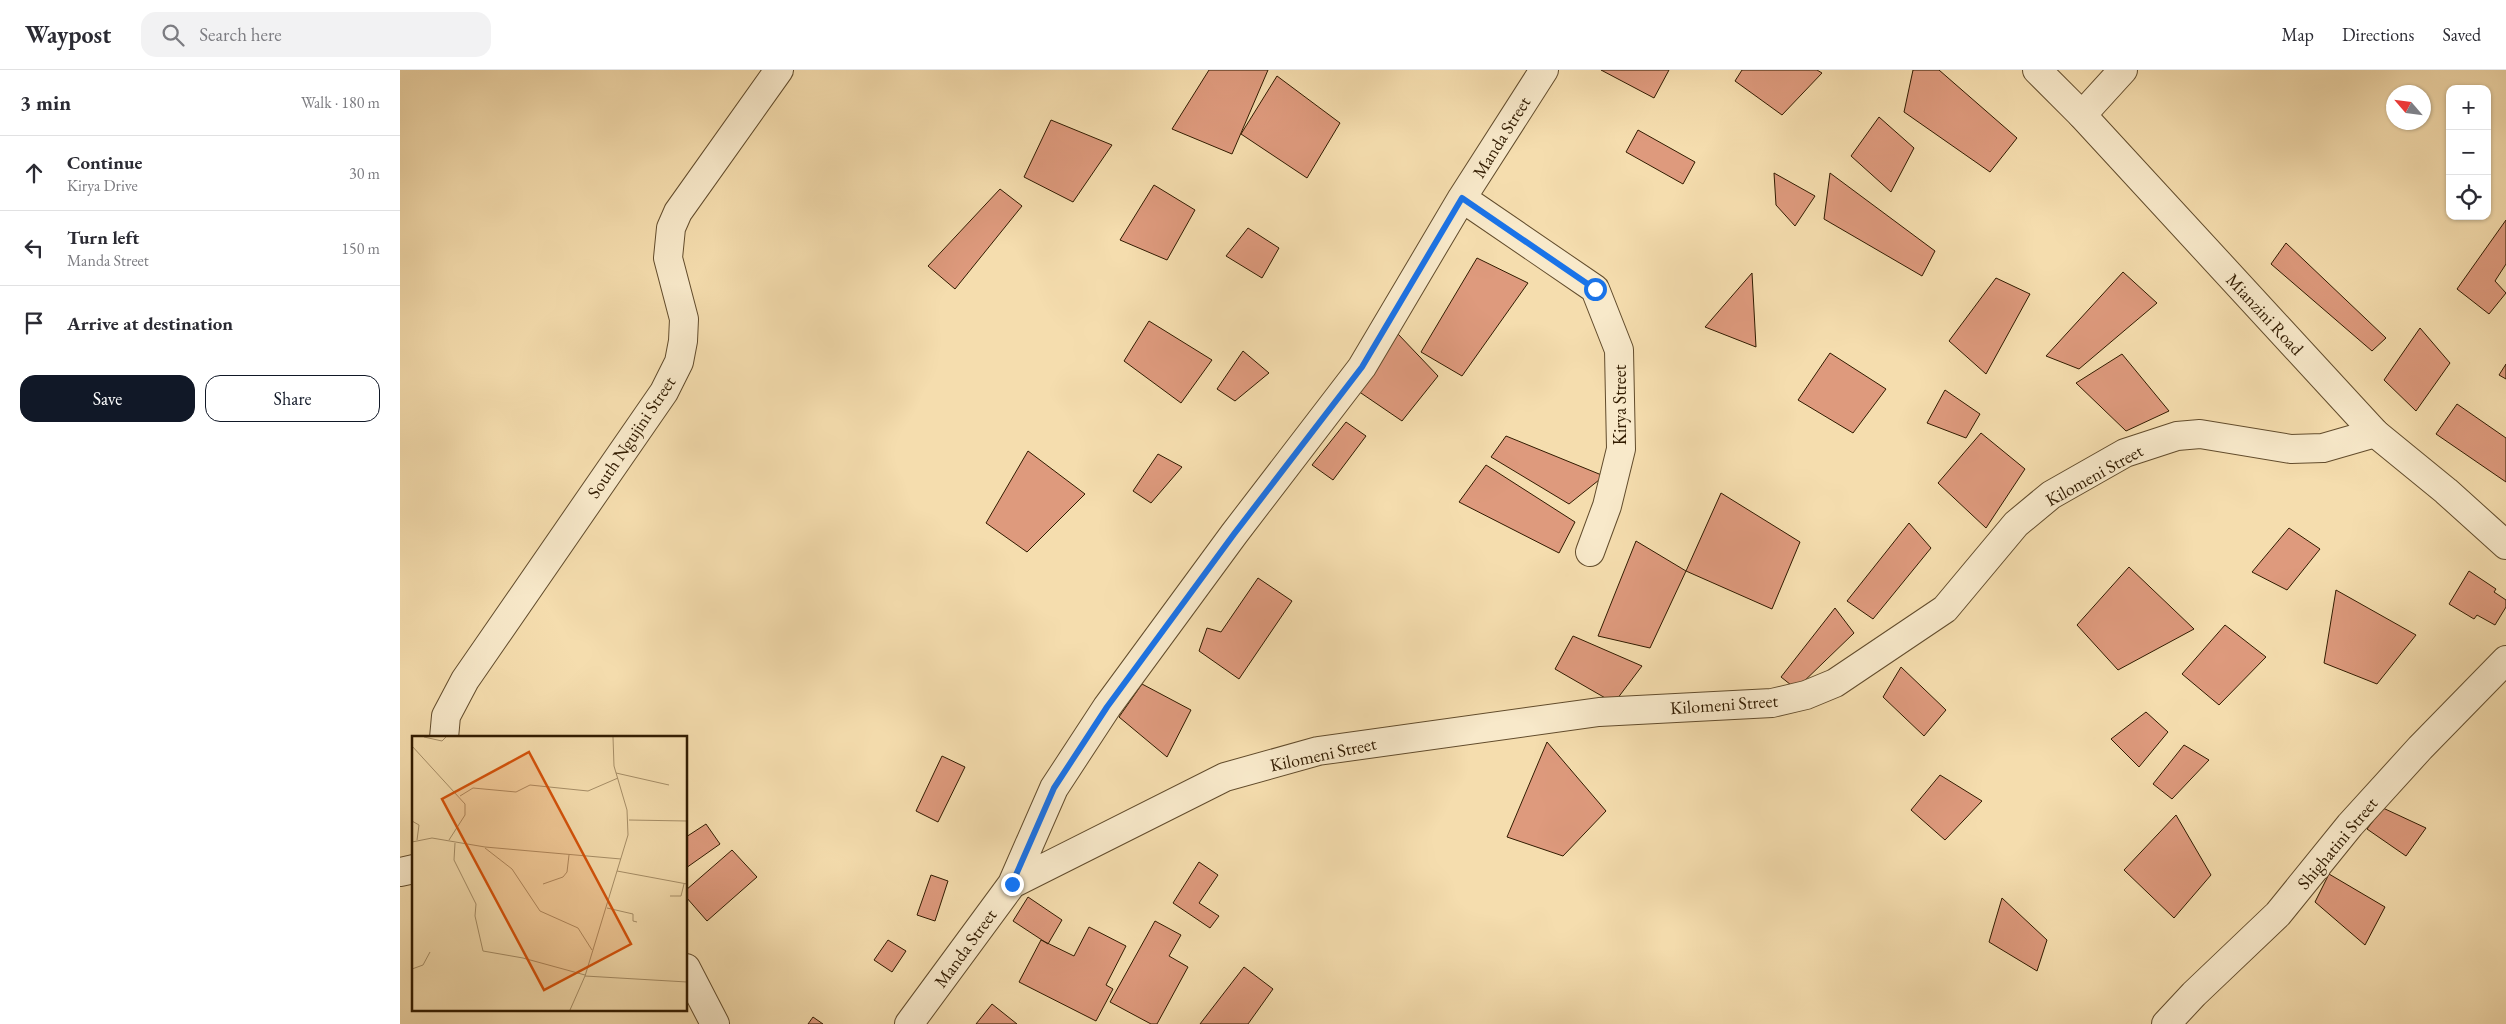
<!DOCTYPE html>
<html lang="en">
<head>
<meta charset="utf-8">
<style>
	:root { --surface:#fff; --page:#f2f2f3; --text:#2b2b33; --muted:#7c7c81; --line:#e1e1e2; --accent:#111827 }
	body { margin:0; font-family:"EB Garamond",serif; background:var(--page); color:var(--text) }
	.controls { position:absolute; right:15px; top:15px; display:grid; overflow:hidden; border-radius:10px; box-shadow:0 1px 4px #0004 }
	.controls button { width:45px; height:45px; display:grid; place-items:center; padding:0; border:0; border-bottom:1px solid var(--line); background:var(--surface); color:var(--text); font:25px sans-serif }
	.compass { position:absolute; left:1986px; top:15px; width:45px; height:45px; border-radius:50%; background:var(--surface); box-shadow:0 1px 4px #0004; rotate:298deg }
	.stop { position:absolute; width:15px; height:15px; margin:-11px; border:4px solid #1a73e8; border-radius:50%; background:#fff }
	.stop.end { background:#1a73e8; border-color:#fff; box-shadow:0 1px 5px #0008 }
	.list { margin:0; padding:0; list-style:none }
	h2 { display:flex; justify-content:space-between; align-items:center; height:65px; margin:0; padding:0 20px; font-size:21px }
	h2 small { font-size:16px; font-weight:400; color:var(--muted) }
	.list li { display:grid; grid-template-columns:32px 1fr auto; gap:15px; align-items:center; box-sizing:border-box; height:75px; padding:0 20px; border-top:1px solid var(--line) }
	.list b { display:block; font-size:19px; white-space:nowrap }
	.list p { margin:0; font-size:16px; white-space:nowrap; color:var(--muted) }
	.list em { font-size:16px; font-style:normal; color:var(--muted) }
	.actions { display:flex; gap:10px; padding:15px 20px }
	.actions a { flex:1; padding:11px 0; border:1px solid var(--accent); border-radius:15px; text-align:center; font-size:18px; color:var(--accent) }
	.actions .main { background:var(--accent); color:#fff }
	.icon { flex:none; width:28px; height:28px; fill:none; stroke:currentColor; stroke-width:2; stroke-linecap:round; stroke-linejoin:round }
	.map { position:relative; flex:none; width:2106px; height:954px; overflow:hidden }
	header { display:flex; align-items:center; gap:30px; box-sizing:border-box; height:70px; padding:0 25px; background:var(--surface); border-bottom:1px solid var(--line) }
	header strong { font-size:24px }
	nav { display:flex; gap:28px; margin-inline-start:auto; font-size:18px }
	.search { width:350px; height:45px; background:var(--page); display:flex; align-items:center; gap:12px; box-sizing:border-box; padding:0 18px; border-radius:15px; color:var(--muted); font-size:19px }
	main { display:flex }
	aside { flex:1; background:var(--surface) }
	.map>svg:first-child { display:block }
	.building { fill:#de9a7d; stroke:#311b00 }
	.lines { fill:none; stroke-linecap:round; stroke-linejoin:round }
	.minor-casing { stroke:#624c2c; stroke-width:30 }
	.tertiary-casing { stroke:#624c2c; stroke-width:30 }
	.minor { stroke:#f8e9ca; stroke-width:28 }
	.tertiary { stroke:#f8e9ca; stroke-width:28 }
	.route { stroke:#1a73e8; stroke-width:6 }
	.labels { text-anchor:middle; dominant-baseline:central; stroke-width:4.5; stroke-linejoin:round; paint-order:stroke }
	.street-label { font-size:18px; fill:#311b00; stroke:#f8e9ca }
	.inset-road { fill:none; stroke:#a78f68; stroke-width:1 }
	.view { fill:#d6530b; fill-opacity:0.15; stroke:#d6530b; stroke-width:2.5 }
	.inset-edge { fill:none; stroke:#311b00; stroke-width:2.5 }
</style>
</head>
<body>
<header>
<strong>Waypost</strong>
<div class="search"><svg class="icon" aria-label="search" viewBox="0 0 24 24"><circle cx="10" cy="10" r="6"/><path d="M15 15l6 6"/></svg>Search here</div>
<nav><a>Map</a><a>Directions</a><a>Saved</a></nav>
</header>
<main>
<aside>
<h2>3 min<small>Walk · 180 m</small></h2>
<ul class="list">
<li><svg class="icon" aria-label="ahead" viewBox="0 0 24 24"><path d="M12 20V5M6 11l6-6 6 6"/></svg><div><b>Continue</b><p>Kirya Drive</p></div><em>30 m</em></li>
<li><svg class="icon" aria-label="left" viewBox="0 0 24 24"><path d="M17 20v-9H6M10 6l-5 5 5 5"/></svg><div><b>Turn left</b><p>Manda Street</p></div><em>150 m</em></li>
<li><svg class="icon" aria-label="arrive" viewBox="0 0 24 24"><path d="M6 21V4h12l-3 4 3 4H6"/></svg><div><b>Arrive at destination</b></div></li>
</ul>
<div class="actions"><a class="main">Save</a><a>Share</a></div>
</aside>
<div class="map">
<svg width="2106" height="954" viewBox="0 0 2106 954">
	<rect width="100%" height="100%" fill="#f5ddae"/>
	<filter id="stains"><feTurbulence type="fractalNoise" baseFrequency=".004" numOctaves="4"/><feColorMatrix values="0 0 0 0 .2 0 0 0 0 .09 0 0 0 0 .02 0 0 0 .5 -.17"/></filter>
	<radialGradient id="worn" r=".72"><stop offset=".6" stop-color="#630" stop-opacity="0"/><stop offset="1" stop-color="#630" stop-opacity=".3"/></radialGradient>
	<path class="building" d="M809 0H868L832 84 772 59Z
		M1201 0H1269L1254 28Z
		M1342 0H1417L1422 3 1382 45 1335 11Z
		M1513 0H1539L1617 68 1590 102 1504 42Z
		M877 6 940 53 907 108 841 64Z
		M1479 47 1514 78 1491 122 1451 86Z
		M651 50 712 75 673 132 624 107Z
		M1238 60 1295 92 1283 114 1226 82Z
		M1374 103 1415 126 1395 156 1376 135Z
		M1430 103 1535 181 1522 206 1424 149Z
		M754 115 795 140 767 190 720 170Z
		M600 119 622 136 555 219 528 196Z
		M2106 150V194L2095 211 2106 223 2089 244 2057 219Z
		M848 158 879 178 862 208 826 186Z
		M1886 173 1986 268 1972 281 1871 194Z
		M1077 188 1128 213 1062 306 1021 282Z
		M1723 202 1757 233 1679 299 1646 286Z
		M1352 203 1356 277 1305 257Z
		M1596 208 1630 224 1586 304 1549 271Z
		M749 251 812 290 781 333 724 291Z
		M2020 258 2050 293 2016 341 1984 310Z
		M998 264 1038 306 1002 351 958 321Z
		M843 281 869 303 835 331 817 319Z
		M1430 283 1486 319 1453 363 1398 330Z
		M1722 284 1769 341 1726 361 1676 313Z
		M2106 294V309L2099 305Z
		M1545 320 1580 344 1566 368 1527 353Z
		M2057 334 2106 368V412L2036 364Z
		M946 352 966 366 933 410 912 395Z
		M1581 363 1625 399 1586 458 1538 413Z
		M1106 366 1204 406 1169 434 1091 387Z
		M628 381 685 424 627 482 586 453Z
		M758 384 782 397 751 433 733 421Z
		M1086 395 1175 452 1159 483 1059 432Z
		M1321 423 1400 472 1372 539 1286 501Z
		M1509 453 1531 478 1473 549 1447 531Z
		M1889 458 1920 479 1887 520 1852 502Z
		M1236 471 1286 501 1250 578 1198 566Z
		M1729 497 1794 559 1718 600 1677 555Z
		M2069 501 2096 519 2094 522 2106 530V537L2095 555 2077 545 2074 549 2049 534Z
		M858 508 892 531 839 609 799 581 807 558 821 562Z
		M1936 520 2016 565 1977 614 1924 593Z
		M1435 538 1454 563 1396 619 1381 607Z
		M1825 555 1866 587 1819 635 1782 604Z
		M1173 566 1242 596 1214 633 1155 599Z
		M1501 597 1546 640 1524 666 1483 627Z
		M742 614 791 640 767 687 719 647Z
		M1746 642 1768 662 1739 697 1711 669Z
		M1147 672 1206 741 1163 786 1107 767Z
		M1784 675 1809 690 1772 729 1753 714Z
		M542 686 565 697 538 752 516 741Z
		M1540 705 1582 731 1545 770 1511 740Z
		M1983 738 2026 758 2006 786 1967 759Z
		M1776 745 1811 805 1774 848 1724 800Z
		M306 754 320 774 286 798V767Z
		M332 780 357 807 307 851 286 827V820Z
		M799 792 818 805 799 833 819 846 810 858 773 833Z
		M1929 804 1985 837 1965 875 1915 832Z
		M531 805 548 811 535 851 517 845Z
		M628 827 662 850 648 874 613 851Z
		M1602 828 1647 870 1637 901 1589 872Z
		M755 851 781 865 769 886 788 897 757 954H751L710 932Z
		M689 857 726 876 706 915 713 919 696 951 619 912 641 870 674 886Z
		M488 870 506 881 492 902 474 890Z
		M844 897 873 919 848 954H800Z
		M592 934 617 954H576Z
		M413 947 423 954H408Z"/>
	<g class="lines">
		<defs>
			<path id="minor" d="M1682 45 1723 0
				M1062 128 1195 219 1219 280 1221 379 1207 436 1190 482
				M44 668 46 646 65 610 264 322 279 292 283 271 284 249 268 188 271 158 278 142 379 0
				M0 802 14 799
				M612 814 825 707 918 681 1199 642 1372 633 1406 625 1435 613 1545 539 1616 454 1651 425 1725 383 1777 366 1800 364 1891 379 1923 378 1975 363
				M286 898 315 954
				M509 954 612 814 654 718 707 637 834 464 962 297 1062 128 1144 0
				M1766 954 1794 924 1878 844 1950 755 2020 678 2106 590"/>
			<path id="tertiary" d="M1637 0 1682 45 1975 363 2046 421 2106 475"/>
		</defs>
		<use href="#minor" class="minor-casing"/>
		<use href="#tertiary" class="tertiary-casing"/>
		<use href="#minor" class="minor"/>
		<use href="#tertiary" class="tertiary"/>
	</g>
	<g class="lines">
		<path class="route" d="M612 814 654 718 707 637 834 464 962 297 1062 128 1195 219"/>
	</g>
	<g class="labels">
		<g class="street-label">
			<text transform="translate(1101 67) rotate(-58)">Manda Street</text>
			<text transform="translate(1865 244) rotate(47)">Mianzini Road</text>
			<text transform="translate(1219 335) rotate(-90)">Kirya Street</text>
			<text transform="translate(231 367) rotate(-56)">South Ngujini Street</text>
			<text transform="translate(1694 405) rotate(-29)">Kilomeni Street</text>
			<text transform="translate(1324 634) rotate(-4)">Kilomeni Street</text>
			<text transform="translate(923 684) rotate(-12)">Kilomeni Street</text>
			<text transform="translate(1937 773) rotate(-50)">Shighatini Street</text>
			<text transform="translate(565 878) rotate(-54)">Manda Street</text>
		</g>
	</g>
	<g transform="translate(12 666)">
		<rect width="275" height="275" fill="#f5ddae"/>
		<path class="inset-road" d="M12 1 30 5 34 1M0 10 53 68V79L37 104M204 37 257 49M48 60 61 52 104 56 118 49 176 55 206 42M217 84 275 85M0 85 7 89 5 104M0 106 20 102 73 111 209 123M43 107 42 124 64 168 63 180 71 215 111 222 173 239M73 112 100 133 128 175 166 192 180 214M205 135 275 148M131 148 151 141 155 136 157 119M258 160H269L272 148M195 172 221 178V185L225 186M0 233 11 229 18 216M173 240 275 246M158 274 173 240 216 99 215 74 202 30 201 1"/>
		<path class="view" d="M117 16 219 208 132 254 30 63Z"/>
		<rect width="275" height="275" class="inset-edge"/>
	</g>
	<rect width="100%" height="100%" filter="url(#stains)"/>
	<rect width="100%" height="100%" fill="url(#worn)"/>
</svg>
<div class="controls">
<button>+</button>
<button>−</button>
<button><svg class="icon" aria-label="locate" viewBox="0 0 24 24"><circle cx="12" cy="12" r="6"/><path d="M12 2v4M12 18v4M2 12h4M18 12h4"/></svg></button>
</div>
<svg class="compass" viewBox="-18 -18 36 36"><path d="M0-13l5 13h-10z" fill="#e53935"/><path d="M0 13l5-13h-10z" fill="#7c7c81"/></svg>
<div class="stop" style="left:1195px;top:219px"></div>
<div class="stop end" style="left:612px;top:814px"></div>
</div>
</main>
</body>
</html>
